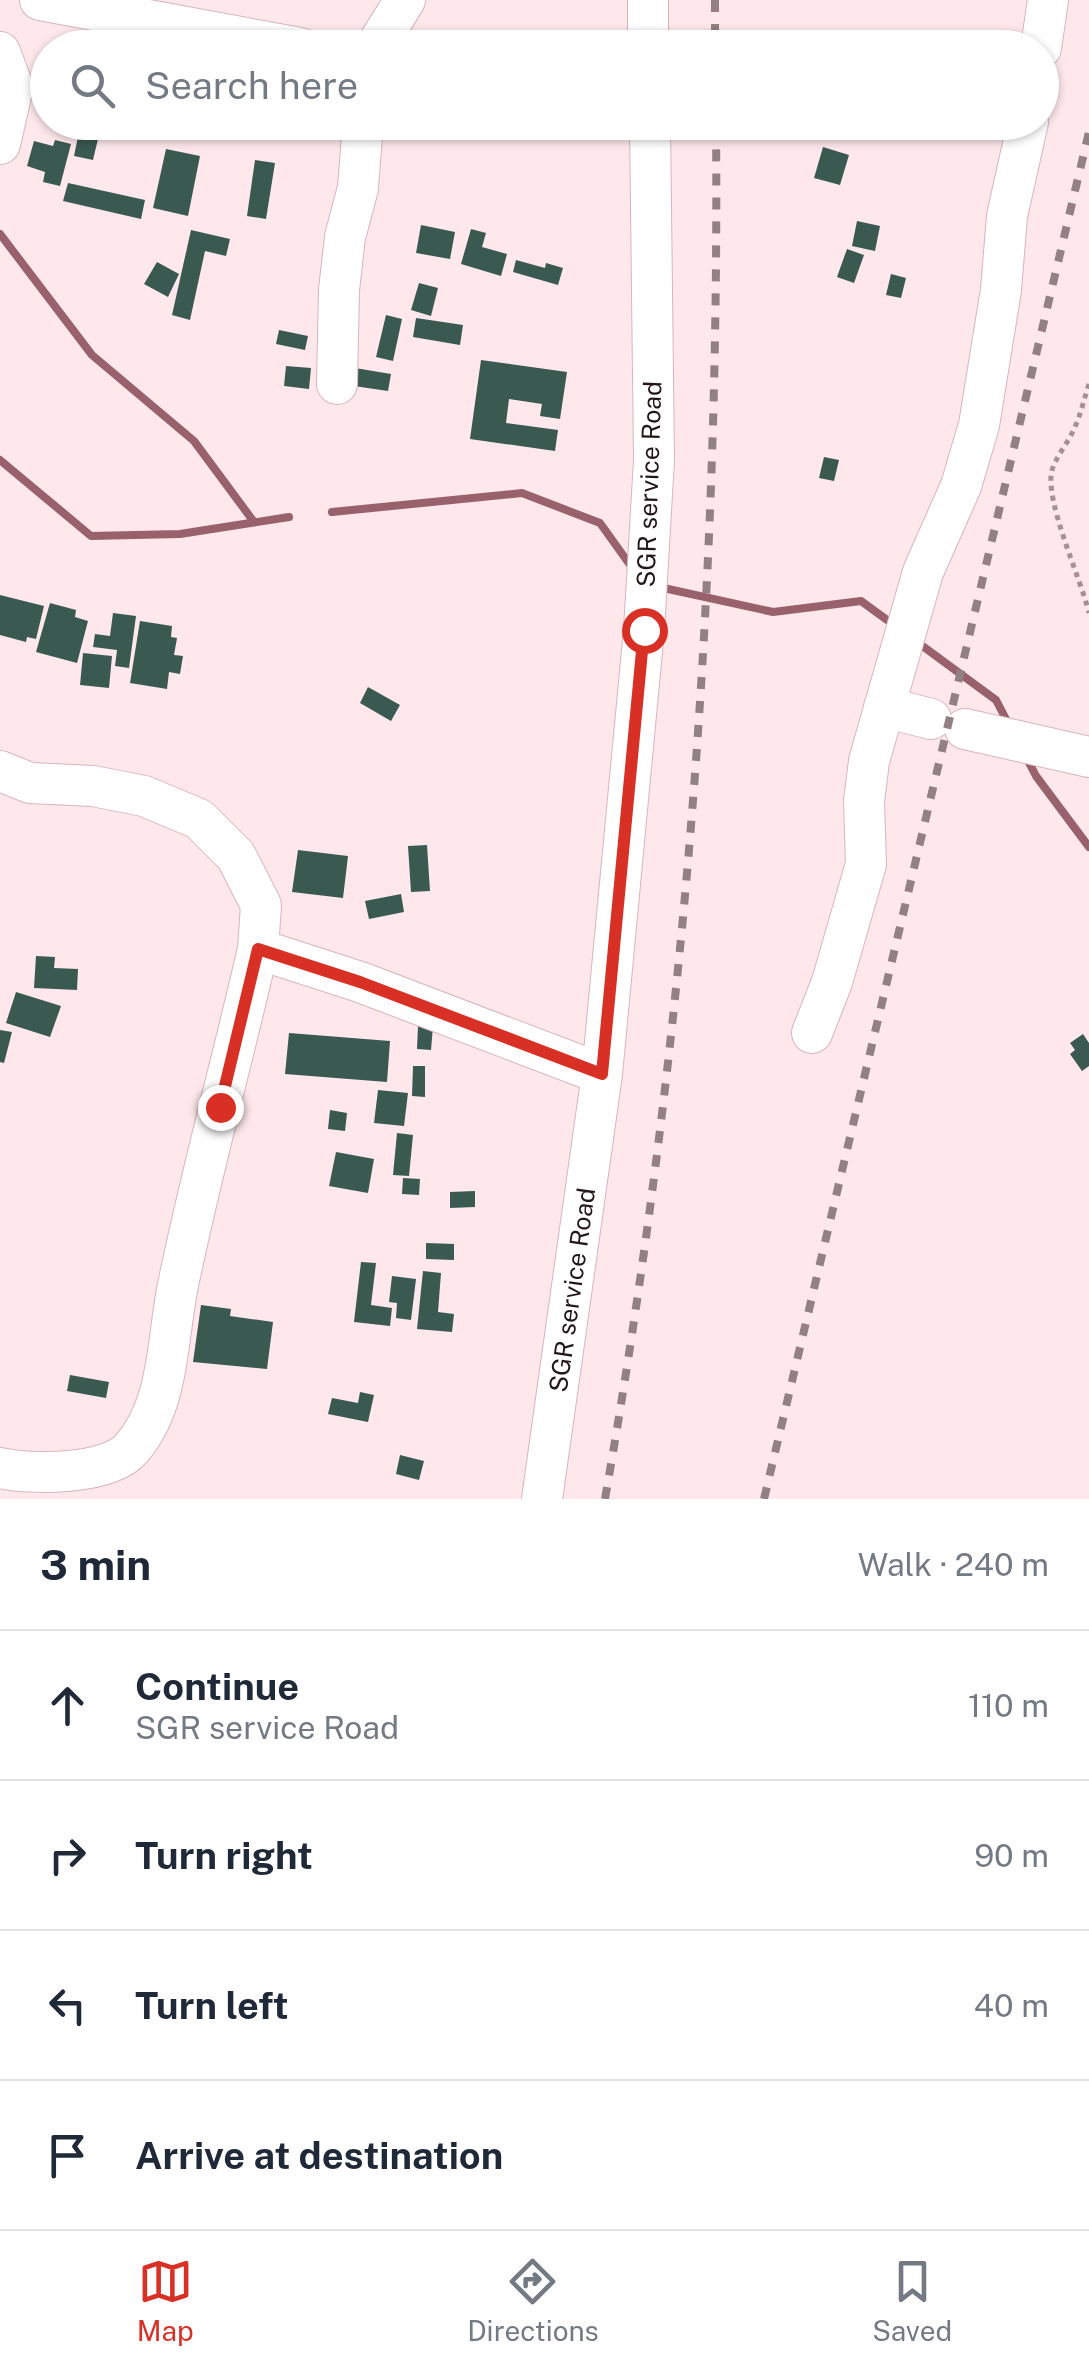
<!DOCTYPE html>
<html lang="en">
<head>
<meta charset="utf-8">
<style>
	:root { --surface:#fff; --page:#f6f6f7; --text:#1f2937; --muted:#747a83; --line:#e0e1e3; --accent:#d93025 }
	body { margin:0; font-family:"Public Sans",sans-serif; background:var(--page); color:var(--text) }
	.stop { position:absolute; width:30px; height:30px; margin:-22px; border:8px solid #d93025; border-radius:50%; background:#fff }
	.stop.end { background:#d93025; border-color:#fff; box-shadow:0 2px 10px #0008 }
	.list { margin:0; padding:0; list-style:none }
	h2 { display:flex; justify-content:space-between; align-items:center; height:130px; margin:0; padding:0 40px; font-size:42px }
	h2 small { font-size:32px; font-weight:400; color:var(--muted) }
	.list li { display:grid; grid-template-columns:65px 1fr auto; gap:30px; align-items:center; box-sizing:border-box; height:150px; padding:0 40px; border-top:2px solid var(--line) }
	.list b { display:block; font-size:38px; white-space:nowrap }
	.list p { margin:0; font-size:32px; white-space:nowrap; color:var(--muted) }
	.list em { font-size:32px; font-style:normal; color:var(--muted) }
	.icon { flex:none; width:55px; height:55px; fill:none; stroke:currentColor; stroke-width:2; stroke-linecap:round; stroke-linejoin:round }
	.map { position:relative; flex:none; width:1089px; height:1499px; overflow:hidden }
	.search { position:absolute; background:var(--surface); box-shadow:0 2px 8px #0004; left:30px; right:30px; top:30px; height:110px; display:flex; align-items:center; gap:25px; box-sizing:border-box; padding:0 35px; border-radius:55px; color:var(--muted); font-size:38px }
	.sheet { height:730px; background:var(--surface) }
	nav { display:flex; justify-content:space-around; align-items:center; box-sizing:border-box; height:140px; border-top:2px solid var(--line); background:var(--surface); font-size:28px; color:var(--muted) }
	nav a { display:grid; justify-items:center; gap:5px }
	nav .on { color:var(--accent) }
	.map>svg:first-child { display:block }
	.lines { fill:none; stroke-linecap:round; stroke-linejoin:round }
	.stream { stroke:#98616b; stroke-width:8 }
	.building { fill:#3a5950 }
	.minor-casing { stroke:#d8b5ba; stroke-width:42 }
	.path { stroke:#a39194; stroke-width:5; stroke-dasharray:5 5; stroke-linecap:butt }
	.minor { stroke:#fff; stroke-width:40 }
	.rail { stroke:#928083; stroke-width:8; stroke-dasharray:12 12; stroke-linecap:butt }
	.route { stroke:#d93025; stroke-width:12 }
	.labels { text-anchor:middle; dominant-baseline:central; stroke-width:10; stroke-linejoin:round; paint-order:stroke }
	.street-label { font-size:25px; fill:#241719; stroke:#fff }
</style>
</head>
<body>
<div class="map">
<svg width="1089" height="1499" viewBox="0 0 1089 1499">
	<rect width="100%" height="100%" fill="#fee8eb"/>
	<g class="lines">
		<path class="stream" d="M0 234 92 355 194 441 254 522
			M0 460 91 536 180 534 289 517
			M332 512 522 493 600 523 633 569
			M659 587 773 612 861 601 894 625
			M917 642 996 700 1009 725
			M1025 755 1036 776 1089 847"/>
	</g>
	<path class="building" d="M103 28 142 35 139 48H99Z
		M81 122H102L93 160 74 156Z
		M55 140 71 144 60 186 43 182 45 172 27 166 34 141 53 146Z
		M823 147 849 155 840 185 814 178Z
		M166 149 200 156 188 216 153 208Z
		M255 160 275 163 266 219 247 216Z
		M68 183 145 200 141 219 63 201Z
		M857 221 880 226 875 251 852 246Z
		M421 225 455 232 450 259 416 253Z
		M471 229 486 233 482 247 507 254 501 276 461 264Z
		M191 230 230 239 226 256 205 251 190 320 172 315Z
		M847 249 864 255 854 283 837 277Z
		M516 260 545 268 546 263 563 268 558 285 513 272Z
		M157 262 179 274 168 297 144 284Z
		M891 274 906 278 901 298 886 295Z
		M419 283 438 288 431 316 411 310Z
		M386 315 402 319 393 361 376 357Z
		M416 318 463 325 460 345 413 337Z
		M279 330 308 336 305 350 276 344Z
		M481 360 567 372 560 419 540 416 542 404 509 399 506 423 558 430 555 451 470 439Z
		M286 366 311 368 309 389 284 386Z
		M349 367 391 374 388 391 347 385Z
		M824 457 839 460 834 481 819 478Z
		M0 595 44 606 36 639 27 637 26 642 0 635Z
		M50 603 76 610 75 617 88 621 77 663 36 652Z
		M113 613 136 616 129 668 115 666 117 650 93 647 95 634 110 636Z
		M140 621 172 626 171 637 177 638 174 655 183 656 180 674 169 672 167 689 130 683Z
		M83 653 112 656 109 688 80 685Z
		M368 687 400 705 391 721 360 703Z
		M427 845 430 891 411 892 408 846Z
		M298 850 348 856 343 898 292 892Z
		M401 894 404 912 369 919 365 901Z
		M36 956 55 957 54 968 78 969 77 990 34 988Z
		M16 992 61 1006 50 1037 6 1023Z
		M418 1025 433 1026 431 1050 417 1049Z
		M0 1030 12 1032 4 1063 0 1062Z
		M289 1033 390 1041 387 1082 285 1074Z
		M1083 1034 1089 1043V1066L1082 1071 1070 1054 1075 1050 1070 1043Z
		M413 1066H425V1097L412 1096Z
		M378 1090 408 1093 404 1126 374 1123Z
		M330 1110 347 1113 345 1131 328 1129Z
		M397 1133 413 1135 409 1176 393 1175Z
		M336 1152 374 1159 368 1193 329 1186Z
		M403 1178 420 1179 419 1195 402 1194Z
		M475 1191V1207L450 1208V1192Z
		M426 1243 454 1244V1260L426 1259Z
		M361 1262 376 1263 371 1305 392 1308 390 1326 354 1322Z
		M423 1271 441 1273 438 1312 454 1314 452 1332 417 1329Z
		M392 1276 416 1279 411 1320 396 1318 397 1303 389 1302Z
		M201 1305 231 1309 230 1316 273 1322 267 1369 193 1362Z
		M70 1375 109 1382 106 1398 67 1391Z
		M360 1392 374 1395 368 1422 328 1414 332 1398 358 1403Z
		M400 1455 424 1461 419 1480 396 1474Z"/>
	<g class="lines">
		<defs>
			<path id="minor" d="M40 0 300 48
				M648 0V48
				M375 48 405 0
				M1041 48 1048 0
				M0 52 13 87 0 144
				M337 384 339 290 345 237 358 188 363 122
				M884 707 931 719
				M965 729 1089 757
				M0 771 30 783 93 786 144 796 199 819 236 856 261 905 258 949C232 1063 200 1176 177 1290 167 1343 169 1406 131 1449 108 1475 32 1475 0 1468
				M258 949 360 982 602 1074
				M812 1033 832 982 866 864 864 801 869 761 923 572 961 486 979 425 1001 290 1007 216 1028 122
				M542 1499 602 1074 644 630 654 460 650 122"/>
		</defs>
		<use href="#minor" class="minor-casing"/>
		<path class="path" d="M1089 384C1084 399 1081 414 1074 429 1068 443 1057 455 1052 470 1044 500 1081 579 1089 613"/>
		<use href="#minor" class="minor"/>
		<path class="rail" d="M715 0V48
			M605 1499C685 1044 720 584 716 122
			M764 1499 1089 132"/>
	</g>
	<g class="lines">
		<path class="route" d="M220 1107 258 949 360 982 602 1074 644 630"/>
	</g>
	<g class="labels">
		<g class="street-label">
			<text transform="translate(649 484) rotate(-88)">SGR service Road</text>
			<text transform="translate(572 1290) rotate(-82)">SGR service Road</text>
		</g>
	</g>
</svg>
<div class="stop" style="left:644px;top:630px"></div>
<div class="stop end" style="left:220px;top:1107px"></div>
<div class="search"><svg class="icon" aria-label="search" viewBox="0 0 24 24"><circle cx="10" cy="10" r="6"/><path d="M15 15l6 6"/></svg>Search here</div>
</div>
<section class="sheet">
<h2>3 min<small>Walk · 240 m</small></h2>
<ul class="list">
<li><svg class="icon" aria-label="ahead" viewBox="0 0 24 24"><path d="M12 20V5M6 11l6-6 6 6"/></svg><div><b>Continue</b><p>SGR service Road</p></div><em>110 m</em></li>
<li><svg class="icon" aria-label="right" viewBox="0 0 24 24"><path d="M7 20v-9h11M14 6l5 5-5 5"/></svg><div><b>Turn right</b></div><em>90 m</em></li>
<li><svg class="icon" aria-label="left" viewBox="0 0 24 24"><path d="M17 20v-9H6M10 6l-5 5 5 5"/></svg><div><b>Turn left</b></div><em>40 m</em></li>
<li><svg class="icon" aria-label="arrive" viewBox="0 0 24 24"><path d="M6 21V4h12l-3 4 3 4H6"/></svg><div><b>Arrive at destination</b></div></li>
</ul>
</section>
<nav>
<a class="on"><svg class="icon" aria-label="map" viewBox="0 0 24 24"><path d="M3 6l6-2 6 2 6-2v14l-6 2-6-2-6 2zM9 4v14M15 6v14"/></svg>Map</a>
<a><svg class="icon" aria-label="directions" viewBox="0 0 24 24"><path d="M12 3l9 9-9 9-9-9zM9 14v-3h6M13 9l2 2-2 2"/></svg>Directions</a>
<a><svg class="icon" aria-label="saved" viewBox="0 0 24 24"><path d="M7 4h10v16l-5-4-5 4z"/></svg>Saved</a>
</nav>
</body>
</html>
